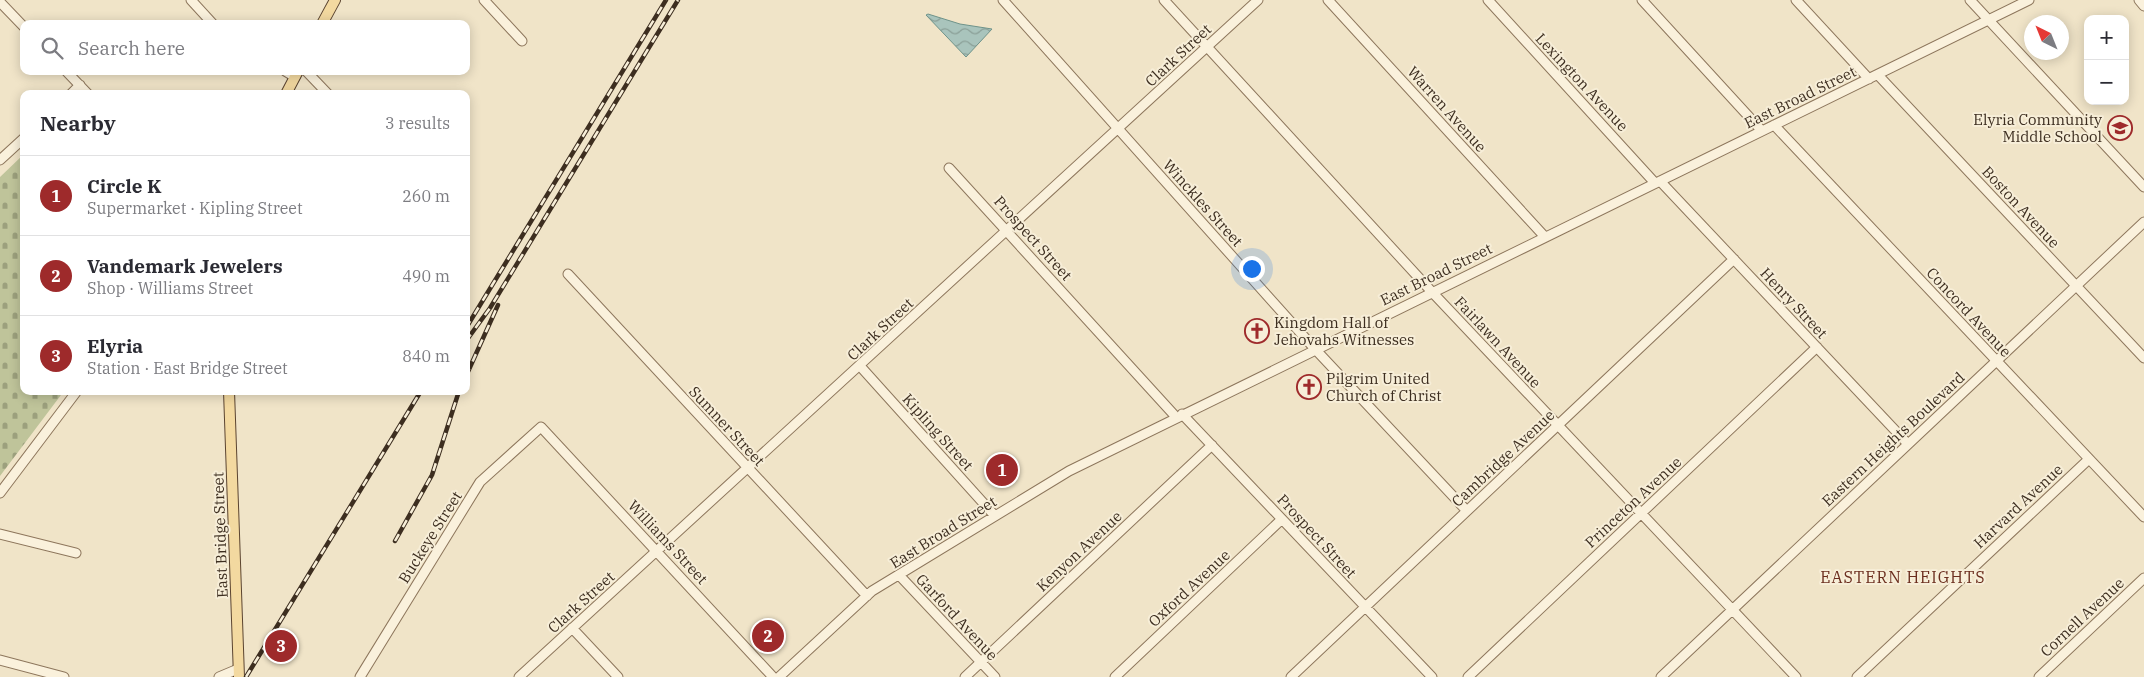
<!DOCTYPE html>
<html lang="en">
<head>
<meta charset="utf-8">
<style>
	:root { --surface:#fff; --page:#f7f7f7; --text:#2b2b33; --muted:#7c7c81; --line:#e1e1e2; --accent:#9e2a2b }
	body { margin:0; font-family:"IBM Plex Serif",serif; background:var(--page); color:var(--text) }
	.controls { position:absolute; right:15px; top:15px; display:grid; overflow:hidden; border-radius:10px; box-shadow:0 2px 12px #0003 }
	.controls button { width:45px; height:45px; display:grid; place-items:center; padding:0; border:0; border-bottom:1px solid var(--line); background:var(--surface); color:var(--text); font:25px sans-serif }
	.compass { position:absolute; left:2024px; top:15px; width:45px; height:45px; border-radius:50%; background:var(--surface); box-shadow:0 2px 12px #0003; rotate:317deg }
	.you { position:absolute; left:1251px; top:268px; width:18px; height:18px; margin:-12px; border:4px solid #fff; border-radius:50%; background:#1a73e8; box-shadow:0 0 0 8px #1a73e833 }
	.badge { display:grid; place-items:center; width:32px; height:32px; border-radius:50%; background:var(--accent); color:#fff; font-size:16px; font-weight:700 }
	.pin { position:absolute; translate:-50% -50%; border:2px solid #fff; box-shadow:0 1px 5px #0006 }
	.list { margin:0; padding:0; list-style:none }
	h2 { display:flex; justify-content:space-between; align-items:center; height:65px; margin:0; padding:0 20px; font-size:21px }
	h2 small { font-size:16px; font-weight:400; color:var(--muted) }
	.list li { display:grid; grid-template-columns:32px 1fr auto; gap:15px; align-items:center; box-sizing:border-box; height:80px; padding:0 20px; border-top:1px solid var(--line) }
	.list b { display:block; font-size:19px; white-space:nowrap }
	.list p { margin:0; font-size:16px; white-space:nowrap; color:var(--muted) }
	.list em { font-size:16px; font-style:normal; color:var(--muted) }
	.icon { flex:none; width:28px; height:28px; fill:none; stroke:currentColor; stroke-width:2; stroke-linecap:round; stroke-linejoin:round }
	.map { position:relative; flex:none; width:2144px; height:677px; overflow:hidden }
	.search { position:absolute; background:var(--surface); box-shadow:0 2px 12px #0003; left:20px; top:20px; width:450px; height:55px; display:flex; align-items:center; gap:12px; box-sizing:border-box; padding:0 18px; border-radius:10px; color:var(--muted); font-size:19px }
	.panel { position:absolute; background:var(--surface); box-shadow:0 2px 12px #0003; left:20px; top:90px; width:450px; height:305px; border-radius:10px }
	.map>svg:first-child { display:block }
	.cemetery { fill:url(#cemetery-stones) }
	.water { fill:url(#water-waves); stroke:#6f938a }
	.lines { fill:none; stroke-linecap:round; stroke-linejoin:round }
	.minor-casing { stroke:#8d765c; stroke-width:11 }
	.major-casing { stroke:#5b4430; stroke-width:12 }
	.minor { stroke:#faf1dc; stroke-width:9 }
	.major { stroke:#f3d9a0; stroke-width:10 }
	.rail-casing { stroke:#3d2e20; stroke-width:4.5 }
	.rail { stroke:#f7eed8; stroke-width:2.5; stroke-dasharray:8; stroke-linecap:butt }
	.labels { text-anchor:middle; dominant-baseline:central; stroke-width:4; stroke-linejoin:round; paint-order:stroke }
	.street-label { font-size:15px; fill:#3d2e20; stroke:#f7eed8 }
	.poi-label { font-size:15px; fill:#3d2e20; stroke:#f7eed8; text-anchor:start }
	.neighbourhood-label { font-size:16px; letter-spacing:1px; fill:#6b2e1e; stroke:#f7eed8 }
</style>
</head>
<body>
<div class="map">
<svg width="2144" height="677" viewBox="0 0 2144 677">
	<defs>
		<pattern id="cemetery-stones" width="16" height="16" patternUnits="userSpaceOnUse" patternTransform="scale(1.25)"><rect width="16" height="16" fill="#bfc49a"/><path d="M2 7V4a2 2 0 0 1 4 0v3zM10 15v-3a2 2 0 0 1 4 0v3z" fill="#9ca07d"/></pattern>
		<pattern id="water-waves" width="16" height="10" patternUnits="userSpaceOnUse" patternTransform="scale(1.25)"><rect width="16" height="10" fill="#a9c4bc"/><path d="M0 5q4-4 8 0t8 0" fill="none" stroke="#8ba098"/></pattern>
	</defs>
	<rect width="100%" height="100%" fill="#f0e4c8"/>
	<path class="cemetery" d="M24 154V391H64L0 476V177Z"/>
	<path class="water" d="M928 14 960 24 992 29 966 57 926 15Z"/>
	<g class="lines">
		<defs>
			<path id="minor" d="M191 0 213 24
				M484 0 522 41
				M1003 0 1315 349 1467 511
				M1164 0 1432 292 1796 677
				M1328 0 1545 237
				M1488 0 1655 183
				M1642 0 1762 131
				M1796 0 1869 79
				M1970 0 2144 187
				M2139 0 2144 6
				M0 2 24 27
				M66 71 88 94
				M285 71 295 77
				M306 71 328 94
				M1878 75 2144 358
				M71 94 80 85
				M1774 125 2144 517
				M0 160 24 138
				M949 168 1176 417
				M1660 181 1908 444
				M568 274 867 596
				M860 366 995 516
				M1182 414 1432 677
				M0 493 77 391
				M0 534 76 553
				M899 575 995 677
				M572 628 618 677
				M0 660 64 677
				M219 677 238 669
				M360 677 480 482 541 427 773 677
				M519 677 1258 0
				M779 677 872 591 1069 471 2029 0
				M965 677 1212 445
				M1115 677 1282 519
				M1291 677 1734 259
				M1468 677 1817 347
				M1661 677 2144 222
				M1857 677 2089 459
				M2039 677 2144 578"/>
			<path id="major" d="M322 24 335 0
				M286 94 298 71
				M229 391 239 677"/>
		</defs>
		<use href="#minor" class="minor-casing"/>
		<use href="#major" class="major-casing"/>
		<use href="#minor" class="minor"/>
		<use href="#major" class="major"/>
		<defs>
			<path id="rail" d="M466 328 666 0
				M466 341 490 308 678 0
				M466 376 498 305
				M395 541 432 475 459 391
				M246 677 421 391"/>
		</defs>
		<use href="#rail" class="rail-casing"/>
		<use href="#rail" class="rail"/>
	</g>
	<defs>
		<symbol id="school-ring" viewBox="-11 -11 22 22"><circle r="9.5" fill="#f7eed8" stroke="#9e2a2b" stroke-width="1.5"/><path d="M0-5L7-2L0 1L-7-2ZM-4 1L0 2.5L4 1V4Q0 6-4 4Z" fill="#9e2a2b"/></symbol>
		<symbol id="church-ring" viewBox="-11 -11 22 22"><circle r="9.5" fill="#f7eed8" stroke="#9e2a2b" stroke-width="1.5"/><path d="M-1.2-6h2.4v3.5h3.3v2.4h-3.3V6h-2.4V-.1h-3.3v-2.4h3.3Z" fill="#9e2a2b"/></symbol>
	</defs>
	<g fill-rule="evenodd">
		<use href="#school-ring" x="2106" y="114" width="28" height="28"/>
		<use href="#church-ring" x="1243" y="317" width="28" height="28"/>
		<use href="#church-ring" x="1295" y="373" width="28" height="28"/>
	</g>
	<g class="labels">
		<g class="street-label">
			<text transform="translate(1178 55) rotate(-43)">Clark Street</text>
			<text transform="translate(1582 82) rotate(47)">Lexington Avenue</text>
			<text transform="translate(1800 97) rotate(-26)">East Broad Street</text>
			<text transform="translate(1447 109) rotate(48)">Warren Avenue</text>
			<text transform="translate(1203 203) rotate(48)">Winckles Street</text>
			<text transform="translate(2021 207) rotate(47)">Boston Avenue</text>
			<text transform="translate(1033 238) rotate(48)">Prospect Street</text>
			<text transform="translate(1436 274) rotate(-26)">East Broad Street</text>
			<text transform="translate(1794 303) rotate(47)">Henry Street</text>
			<text transform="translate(1969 312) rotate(47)">Concord Avenue</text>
			<text transform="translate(880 329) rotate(-43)">Clark Street</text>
			<text transform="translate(1498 342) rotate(47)">Fairlawn Avenue</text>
			<text transform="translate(727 426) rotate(47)">Sumner Street</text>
			<text transform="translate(938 432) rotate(48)">Kipling Street</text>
			<text transform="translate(1893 439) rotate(-43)">Eastern Heights Boulevard</text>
			<text transform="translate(1503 458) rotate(-43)">Cambridge Avenue</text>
			<text transform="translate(1633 502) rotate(-43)">Princeton Avenue</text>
			<text transform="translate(2018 506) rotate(-43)">Harvard Avenue</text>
			<text transform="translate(943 532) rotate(-32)">East Broad Street</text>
			<text transform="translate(220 535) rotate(-92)">East Bridge Street</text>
			<text transform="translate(1317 536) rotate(47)">Prospect Street</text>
			<text transform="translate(430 537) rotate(-58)">Buckeye Street</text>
			<text transform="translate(668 542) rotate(47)">Williams Street</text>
			<text transform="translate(1079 551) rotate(-43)">Kenyon Avenue</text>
			<text transform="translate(1189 588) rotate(-43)">Oxford Avenue</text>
			<text transform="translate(581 602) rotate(-42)">Clark Street</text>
			<text transform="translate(957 617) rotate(47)">Garford Avenue</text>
			<text transform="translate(2082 617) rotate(-43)">Cornell Avenue</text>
		</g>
		<g class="poi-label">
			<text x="2102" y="119" text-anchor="end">Elyria Community<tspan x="2102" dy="17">Middle School</tspan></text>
			<text x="1274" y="322">Kingdom Hall of<tspan x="1274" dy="17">Jehovahs Witnesses</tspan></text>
			<text x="1326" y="378">Pilgrim United<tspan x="1326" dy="17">Church of Christ</tspan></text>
		</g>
		<g class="neighbourhood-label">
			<text x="1903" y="577">EASTERN HEIGHTS</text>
		</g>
	</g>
</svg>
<div class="controls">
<button>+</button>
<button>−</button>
</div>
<svg class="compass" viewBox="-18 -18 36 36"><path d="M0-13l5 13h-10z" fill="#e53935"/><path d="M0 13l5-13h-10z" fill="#7c7c81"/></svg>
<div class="you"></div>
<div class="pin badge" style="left:1002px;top:470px">1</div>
<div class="pin badge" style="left:768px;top:636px">2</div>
<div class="pin badge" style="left:281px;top:646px">3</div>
<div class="search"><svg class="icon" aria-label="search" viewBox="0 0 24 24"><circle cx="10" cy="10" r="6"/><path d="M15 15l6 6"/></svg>Search here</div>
<section class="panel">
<h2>Nearby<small>3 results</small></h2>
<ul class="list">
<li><span class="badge">1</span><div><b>Circle K</b><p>Supermarket · Kipling Street</p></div><em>260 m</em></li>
<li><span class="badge">2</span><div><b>Vandemark Jewelers</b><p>Shop · Williams Street</p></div><em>490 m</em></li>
<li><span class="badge">3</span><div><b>Elyria</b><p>Station · East Bridge Street</p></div><em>840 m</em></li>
</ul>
</section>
</div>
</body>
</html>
